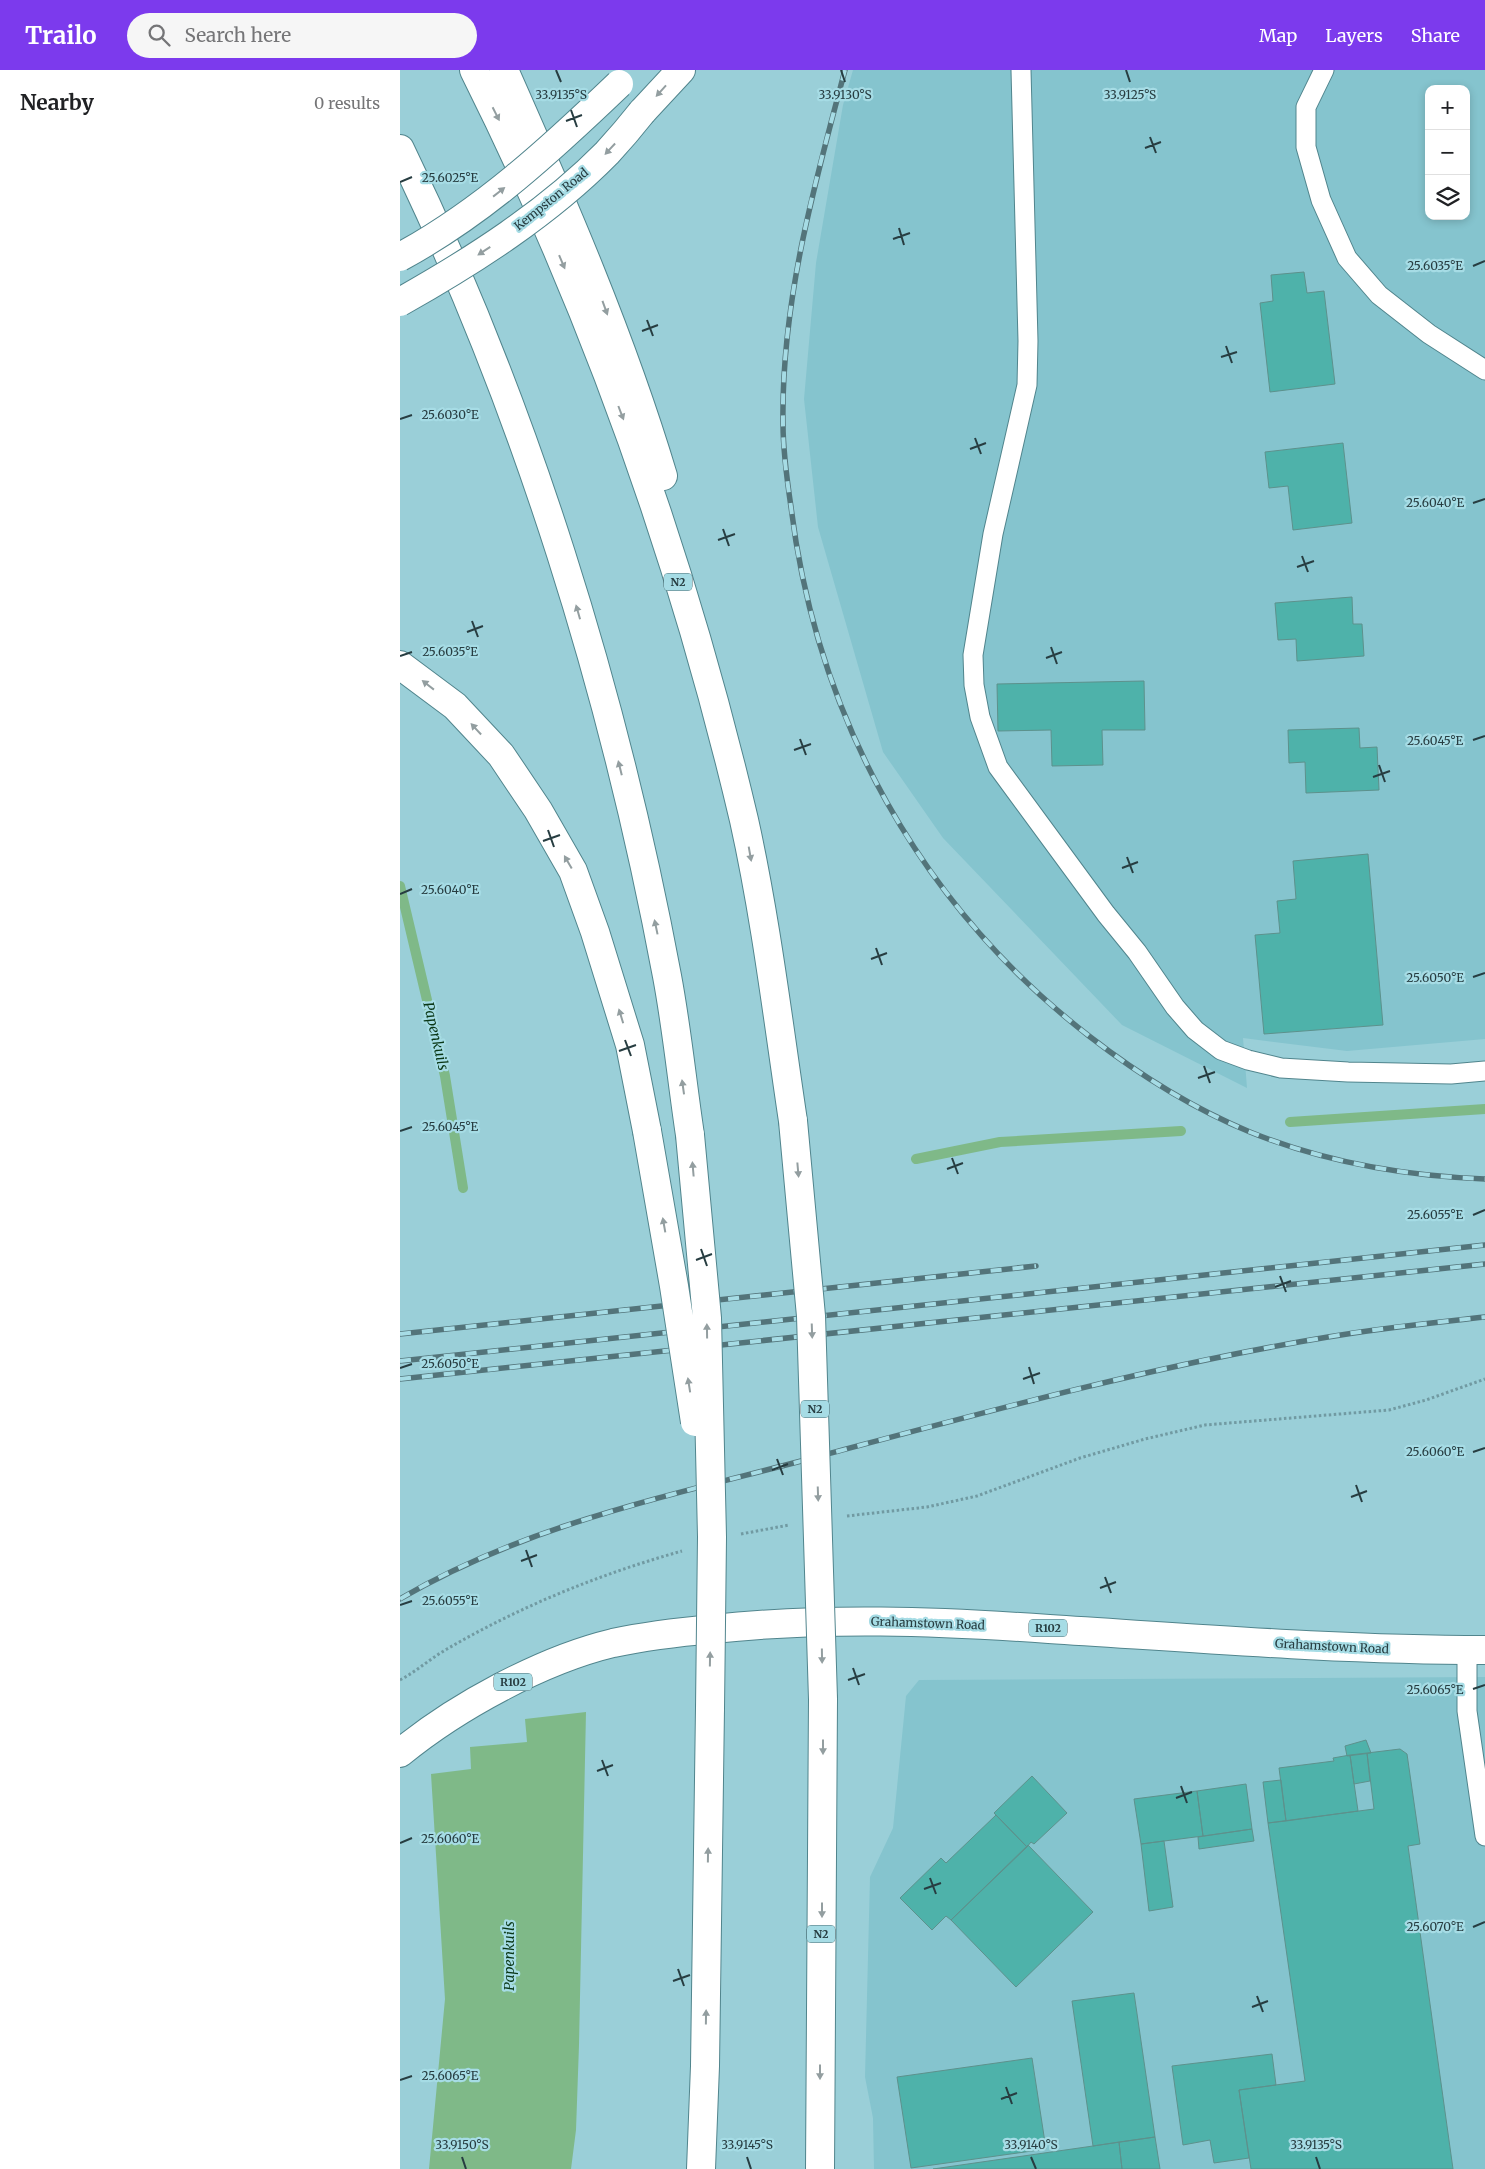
<!DOCTYPE html>
<html lang="en">
<head>
<meta charset="utf-8">
<style>
	:root { --surface:#fff; --page:#f6f6f6; --text:#202124; --muted:#757577; --line:#e0e0e0; --accent:#7c3aed }
	body { margin:0; font-family:Merriweather,serif; background:var(--page); color:var(--text) }
	.controls { position:absolute; right:15px; top:15px; display:grid; overflow:hidden; border-radius:10px; box-shadow:0 2px 8px #0003 }
	.controls button { width:45px; height:45px; display:grid; place-items:center; padding:0; border:0; border-bottom:1px solid var(--line); background:var(--surface); color:var(--text); font:25px sans-serif }
	.list { margin:0; padding:0; list-style:none }
	h2 { display:flex; justify-content:space-between; align-items:center; height:65px; margin:0; padding:0 20px; font-size:21px }
	h2 small { font-size:16px; font-weight:400; color:var(--muted) }
	.icon { flex:none; width:28px; height:28px; fill:none; stroke:currentColor; stroke-width:2; stroke-linecap:round; stroke-linejoin:round }
	.map { position:relative; flex:none; width:1085px; height:2099px; overflow:hidden }
	header { display:flex; align-items:center; gap:30px; box-sizing:border-box; height:70px; padding:0 25px; background:var(--accent); color:#fff }
	header strong { font-size:24px }
	nav { display:flex; gap:28px; margin-inline-start:auto; font-size:18px }
	.search { width:350px; height:45px; background:var(--page); display:flex; align-items:center; gap:12px; box-sizing:border-box; padding:0 18px; border-radius:28px; color:var(--muted); font-size:19px }
	main { display:flex }
	aside { flex:1; background:var(--surface) }
	.map>svg:first-child { display:block }
	.built { fill:#85c4ce; fill-rule:evenodd }
	.water { fill:#7fb988 }
	.lines { fill:none; stroke-linecap:round; stroke-linejoin:round }
	.stream { stroke:#7fb988; stroke-width:10 }
	.building { fill:#4eb2aa; stroke:#5d918c }
	.lane-casing { stroke:#51858d; stroke-width:21 }
	.secondary-casing { stroke:#51858d; stroke-width:30 }
	.primary-casing { stroke:#51858d; stroke-width:30 }
	.highway-casing { stroke:#51858d; stroke-width:30 }
	.path { stroke:#719aa2; stroke-width:3; stroke-dasharray:2.5 2.5; stroke-linecap:butt }
	.lane { stroke:#fff; stroke-width:19 }
	.secondary { stroke:#fff; stroke-width:28 }
	.primary { stroke:#fff; stroke-width:28 }
	.highway { stroke:#fff; stroke-width:28 }
	.rail-casing { stroke:#53747a; stroke-width:5.5 }
	.rail { stroke:#a6dce5; stroke-width:4; stroke-dasharray:11; stroke-linecap:butt }
	.secondary-bridge-casing { stroke:#51858d; stroke-width:30; stroke-linecap:butt }
	.highway-bridge-casing { stroke:#51858d; stroke-width:30; stroke-linecap:butt }
	.secondary-bridge { stroke:#fff; stroke-width:28 }
	.highway-bridge { stroke:#fff; stroke-width:28 }
	.oneway { fill:#939ea0 }
	.ticks { fill:none; stroke:#273d41; stroke-width:2 }
	.labels { text-anchor:middle; dominant-baseline:central; stroke-width:4.5; stroke-linejoin:round; paint-order:stroke }
	.shield { fill:#a6dce5; stroke:#4d6d72; stroke-width:1 }
	.shield-label { font-size:11px; font-weight:bold; fill:#273d41 }
	.street-label { font-size:12px; fill:#273d41; stroke:#a6dce5 }
	.water-label { font-size:14px; font-style:italic; fill:#0a3716; stroke:#a6dce5 }
	.ticks-label { font-size:12px; text-anchor:middle; fill:#273d41; stroke:#a6dce5; stroke-width:4.5; stroke-linejoin:round; paint-order:stroke }
</style>
</head>
<body>
<header>
<strong>Trailo</strong>
<div class="search"><svg class="icon" aria-label="search" viewBox="0 0 24 24"><circle cx="10" cy="10" r="6"/><path d="M15 15l6 6"/></svg>Search here</div>
<nav><a>Map</a><a>Layers</a><a>Share</a></nav>
</header>
<main>
<aside>
<h2>Nearby<small>0 results</small></h2>
<ul class="list">
</ul>
</aside>
<div class="map">
<svg width="1085" height="2099" viewBox="0 0 1085 2099">
	<rect width="100%" height="100%" fill="#9acfd8"/>
	<path class="built" d="M453 0H1085V969L947 981 843 968 847 1018 722 955 543 768 483 682 418 457 404 329 416 193 443 35ZM1029 19H1066V146H1029Z
		M1085 1607V2099H474L473 2048 465 2007 470 1807 493 1758 506 1626 519 1610Z"/>
	<path class="water" d="M186 1642 179 1975 176 2060 171 2099H29L45 1929 31 1704 71 1699 70 1677 127 1672 125 1649Z"/>
	<g class="lines">
		<path class="stream" d="M0 816 45 1006 63 1118
			M890 1052 1085 1039
			M516 1089 600 1072 781 1061"/>
	</g>
	<path class="building" d="M904 202 907 223 924 221 935 314 870 322 860 233 873 231 871 205Z
		M943 373 952 453 893 460 888 416 869 418 865 382Z
		M952 527 953 554H962L964 586 897 591 896 569 878 570 875 533Z
		M744 611 745 660H702L703 695 652 696 651 660 598 661 597 614Z
		M959 658 960 678 977 677 979 720 906 723 905 692 889 693 888 660Z
		M968 784 983 955 864 964 855 865 880 863 877 831 896 829 893 791Z
		M966 1670 971 1683 947 1686 945 1676Z
		M1000 1679 1007 1684 1020 1774 1008 1776 1053 2099H851L839 2020 905 2011 868 1753 974 1739 967 1683Z
		M967 1683 970 1711 954 1714 950 1685Z
		M950 1685 958 1741 886 1751 879 1698 934 1691 933 1688Z
		M632 1706 667 1743 634 1774 631 1772 627 1777 594 1743Z
		M881 1710 886 1751 868 1753 863 1712Z
		M846 1714 852 1759 803 1766 797 1721Z
		M797 1721 803 1766 741 1774 734 1729Z
		M596 1745 627 1777 551 1850 546 1846 532 1860 500 1828 541 1788 546 1793Z
		M852 1759 854 1771 799 1779 798 1767Z
		M764 1771 773 1837 749 1841 741 1774Z
		M628 1775 693 1842 616 1917 551 1850Z
		M734 1923 755 2067 693 2076 672 1931Z
		M872 1984 876 2015 839 2020 849 2088 814 2093 810 2070 783 2075 772 1996Z
		M632 1988 646 2079 511 2098 497 2007Z
		M755 2067 760 2099H722L719 2072Z
		M719 2072 722 2099H533L693 2076Z"/>
	<g class="lines">
		<defs>
			<path id="lane" d="M621 0 628 271 627 315 593 464 573 585 574 615 580 647 598 697 706 844 737 882 775 937 795 960 821 980 848 990 881 998 948 1002 1051 1004 1085 1001
				M924 0 906 37V77L921 130 947 188 979 225 1029 264 1085 300
				M1067 1580V1641L1085 1766"/>
			<path id="secondary" d="M242 42 281 0"/>
			<path id="primary" d="M0 1683C56 1637 142 1590 213 1573 246 1566 280 1562 313 1559 425 1547 536 1551 649 1559 794 1568 939 1580 1085 1580"/>
			<path id="highway" d="M74 0C193 238 283 491 344 750 366 849 378 951 393 1051
				M104 0C163 133 221 266 263 406
				M0 79C126 338 214 623 267 906 277 959 282 1012 290 1065
				M0 595 55 636 101 685 138 740 173 801 195 862 230 975 247 1061
				M301 2099 305 1996 310 1638
				M420 2099 423 1629"/>
		</defs>
		<use href="#lane" class="lane-casing"/>
		<use href="#secondary" class="secondary-casing"/>
		<use href="#primary" class="primary-casing"/>
		<use href="#highway" class="highway-casing"/>
		<path class="path" d="M447 1446 527 1437 577 1426 680 1388 745 1369 805 1355 989 1340 1026 1330 1085 1309
			M341 1464 389 1455
			M0 1610C17 1601 31 1588 47 1579 121 1536 200 1504 282 1481"/>
		<use href="#lane" class="lane"/>
		<use href="#secondary" class="secondary"/>
		<use href="#primary" class="primary"/>
		<use href="#highway" class="highway"/>
		<defs>
			<path id="rail" d="M445 0C414 116 381 233 383 354 383 382 387 410 391 437 417 648 520 835 689 966 738 1004 792 1038 850 1062 924 1092 1006 1106 1085 1109
				M0 1264 636 1196
				M0 1291 1085 1175
				M0 1309 1085 1194
				M0 1529C123 1456 268 1426 405 1390 578 1344 751 1296 928 1267 980 1258 1032 1253 1085 1247"/>
		</defs>
		<use href="#rail" class="rail-casing"/>
		<use href="#rail" class="rail"/>
		<defs>
			<path id="secondary-bridge" d="M0 187C83 142 151 79 219 14
				M0 232C73 191 148 143 207 83 219 70 231 56 242 42"/>
			<path id="highway-bridge" d="M393 1051 411 1246 423 1629
				M247 1061 274 1216 295 1352
				M290 1065 307 1248 312 1467 310 1638"/>
		</defs>
		<use href="#secondary-bridge" class="secondary-bridge-casing"/>
		<use href="#highway-bridge" class="highway-bridge-casing"/>
		<use href="#secondary-bridge" class="secondary-bridge"/>
		<use href="#highway-bridge" class="highway-bridge"/>
	</g>
	<defs><path id="oneway-solid" d="M-6-.8H1V-3.2L6.5 0L1 3.2V.8H-6Z" transform="scale(1.25)"/></defs>
	<g class="oneway">
		<use href="#oneway-solid" transform="translate(261 21) rotate(132)"/>
		<use href="#oneway-solid" transform="translate(96 44) rotate(63)"/>
		<use href="#oneway-solid" transform="translate(210 79) rotate(133)"/>
		<use href="#oneway-solid" transform="translate(99 122) rotate(-38)"/>
		<use href="#oneway-solid" transform="translate(84 181) rotate(147)"/>
		<use href="#oneway-solid" transform="translate(162 192) rotate(67)"/>
		<use href="#oneway-solid" transform="translate(205 238) rotate(70)"/>
		<use href="#oneway-solid" transform="translate(221 343) rotate(69)"/>
		<use href="#oneway-solid" transform="translate(178 542) rotate(-106)"/>
		<use href="#oneway-solid" transform="translate(28 615) rotate(-142)"/>
		<use href="#oneway-solid" transform="translate(76 659) rotate(-133)"/>
		<use href="#oneway-solid" transform="translate(220 698) rotate(-104)"/>
		<use href="#oneway-solid" transform="translate(350 784) rotate(80)"/>
		<use href="#oneway-solid" transform="translate(168 792) rotate(-120)"/>
		<use href="#oneway-solid" transform="translate(256 857) rotate(-102)"/>
		<use href="#oneway-solid" transform="translate(221 946) rotate(-107)"/>
		<use href="#oneway-solid" transform="translate(283 1017) rotate(-98)"/>
		<use href="#oneway-solid" transform="translate(293 1099) rotate(-95)"/>
		<use href="#oneway-solid" transform="translate(398 1100) rotate(85)"/>
		<use href="#oneway-solid" transform="translate(264 1155) rotate(-100)"/>
		<use href="#oneway-solid" transform="translate(307 1261) rotate(-91)"/>
		<use href="#oneway-solid" transform="translate(412 1261) rotate(88)"/>
		<use href="#oneway-solid" transform="translate(289 1315) rotate(-99)"/>
		<use href="#oneway-solid" transform="translate(418 1424) rotate(88)"/>
		<use href="#oneway-solid" transform="translate(422 1586) rotate(89)"/>
		<use href="#oneway-solid" transform="translate(310 1589) rotate(-89)"/>
		<use href="#oneway-solid" transform="translate(423 1677) rotate(90)"/>
		<use href="#oneway-solid" transform="translate(308 1785) rotate(-89)"/>
		<use href="#oneway-solid" transform="translate(422 1840) rotate(90)"/>
		<use href="#oneway-solid" transform="translate(306 1947) rotate(-89)"/>
		<use href="#oneway-solid" transform="translate(420 2002) rotate(90)"/>
	</g>
	<path class="ticks" d="M156 0 161 12M441 0 445 12M726 0 730 12M171 40 177 57M166 51 182 45M750 67 756 83M745 78 761 72M0 112 12 107M499 158 504 175M493 169 510 163M1073 196 1085 191M247 250 253 266M242 261 258 255M826 276 832 293M821 287 837 282M0 349 12 345M575 368 581 384M570 379 586 373M1073 433 1085 429M323 459 329 476M318 470 335 464M902 486 908 502M897 497 914 491M72 551 78 567M67 562 83 556M651 577 657 594M0 586 12 582M646 588 662 582M400 669 406 685M1073 670 1085 666M394 680 411 674M979 695 985 712M973 707 990 701M148 760 154 777M143 771 160 765M727 787 733 803M722 798 738 792M0 824 12 819M476 878 482 895M471 889 487 883M1073 907 1085 903M225 970 231 986M219 981 236 975M804 996 810 1013M798 1008 815 1002M0 1061 12 1057M552 1088 558 1104M547 1099 563 1093M1073 1145 1085 1140M301 1179 307 1196M296 1190 312 1184M880 1206 886 1222M875 1217 891 1211M629 1297 634 1314M0 1298 12 1294M623 1309 640 1303M1073 1382 1085 1378M377 1389 383 1405M372 1400 388 1394M956 1415 962 1432M951 1427 967 1421M126 1480 132 1497M121 1491 137 1485M705 1507 711 1523M700 1518 716 1512M0 1535 12 1531M453 1598 459 1615M448 1610 465 1604M1073 1619 1085 1615M202 1690 208 1706M197 1701 213 1695M781 1716 787 1733M776 1728 792 1722M0 1773 12 1768M530 1808 536 1824M524 1819 541 1813M1073 1857 1085 1852M278 1899 284 1916M273 1911 290 1905M857 1926 863 1942M852 1937 868 1931M0 2010 12 2006M606 2017 612 2034M601 2029 617 2023M62 2087 66 2099M347 2087 351 2099M631 2087 636 2099M916 2087 920 2099"/>
	<g class="labels">
		<g class="shield">
			<rect x="264" y="503.5" width="28" height="17" rx="4"/>
			<rect x="401" y="1330.5" width="28" height="17" rx="4"/>
			<rect x="629" y="1549.5" width="38" height="17" rx="4"/>
			<rect x="94" y="1603.5" width="38" height="17" rx="4"/>
			<rect x="407" y="1855.5" width="28" height="17" rx="4"/>
		</g>
		<g class="shield-label">
			<text x="278" y="512">N2</text>
			<text x="415" y="1339">N2</text>
			<text x="648" y="1558">R102</text>
			<text x="113" y="1612">R102</text>
			<text x="421" y="1864">N2</text>
		</g>
		<g class="street-label">
			<text transform="translate(151 129) rotate(-39)">Kempston Road</text>
			<text transform="translate(528 1553) rotate(2)">Grahamstown Road</text>
			<text transform="translate(932 1576) rotate(3)">Grahamstown Road</text>
		</g>
		<g class="water-label">
			<text transform="translate(36 966) rotate(77)">Papenkuils</text>
			<text transform="translate(109 1886) rotate(-90)">Papenkuils</text>
		</g>
	</g>
	<g class="ticks-label">
		<text x="161" y="29">33.9135°S</text>
		<text x="730" y="29">33.9125°S</text>
		<text x="445" y="29">33.9130°S</text>
		<text x="50" y="112">25.6025°E</text>
		<text x="1035" y="200">25.6035°E</text>
		<text x="50" y="349">25.6030°E</text>
		<text x="1035" y="437">25.6040°E</text>
		<text x="50" y="586">25.6035°E</text>
		<text x="1035" y="675">25.6045°E</text>
		<text x="50" y="824">25.6040°E</text>
		<text x="1035" y="912">25.6050°E</text>
		<text x="50" y="1061">25.6045°E</text>
		<text x="1035" y="1149">25.6055°E</text>
		<text x="50" y="1298">25.6050°E</text>
		<text x="1035" y="1386">25.6060°E</text>
		<text x="50" y="1535">25.6055°E</text>
		<text x="1035" y="1624">25.6065°E</text>
		<text x="50" y="1773">25.6060°E</text>
		<text x="1035" y="1861">25.6070°E</text>
		<text x="50" y="2010">25.6065°E</text>
		<text x="62" y="2079">33.9150°S</text>
		<text x="347" y="2079">33.9145°S</text>
		<text x="631" y="2079">33.9140°S</text>
		<text x="916" y="2079">33.9135°S</text>
	</g>
</svg>
<div class="controls">
<button>+</button>
<button>−</button>
<button><svg class="icon" aria-label="layers" viewBox="0 0 24 24"><path d="M12 4l9 5-9 5-9-5zM3 14l9 5 9-5"/></svg></button>
</div>
</div>
</main>
</body>
</html>
